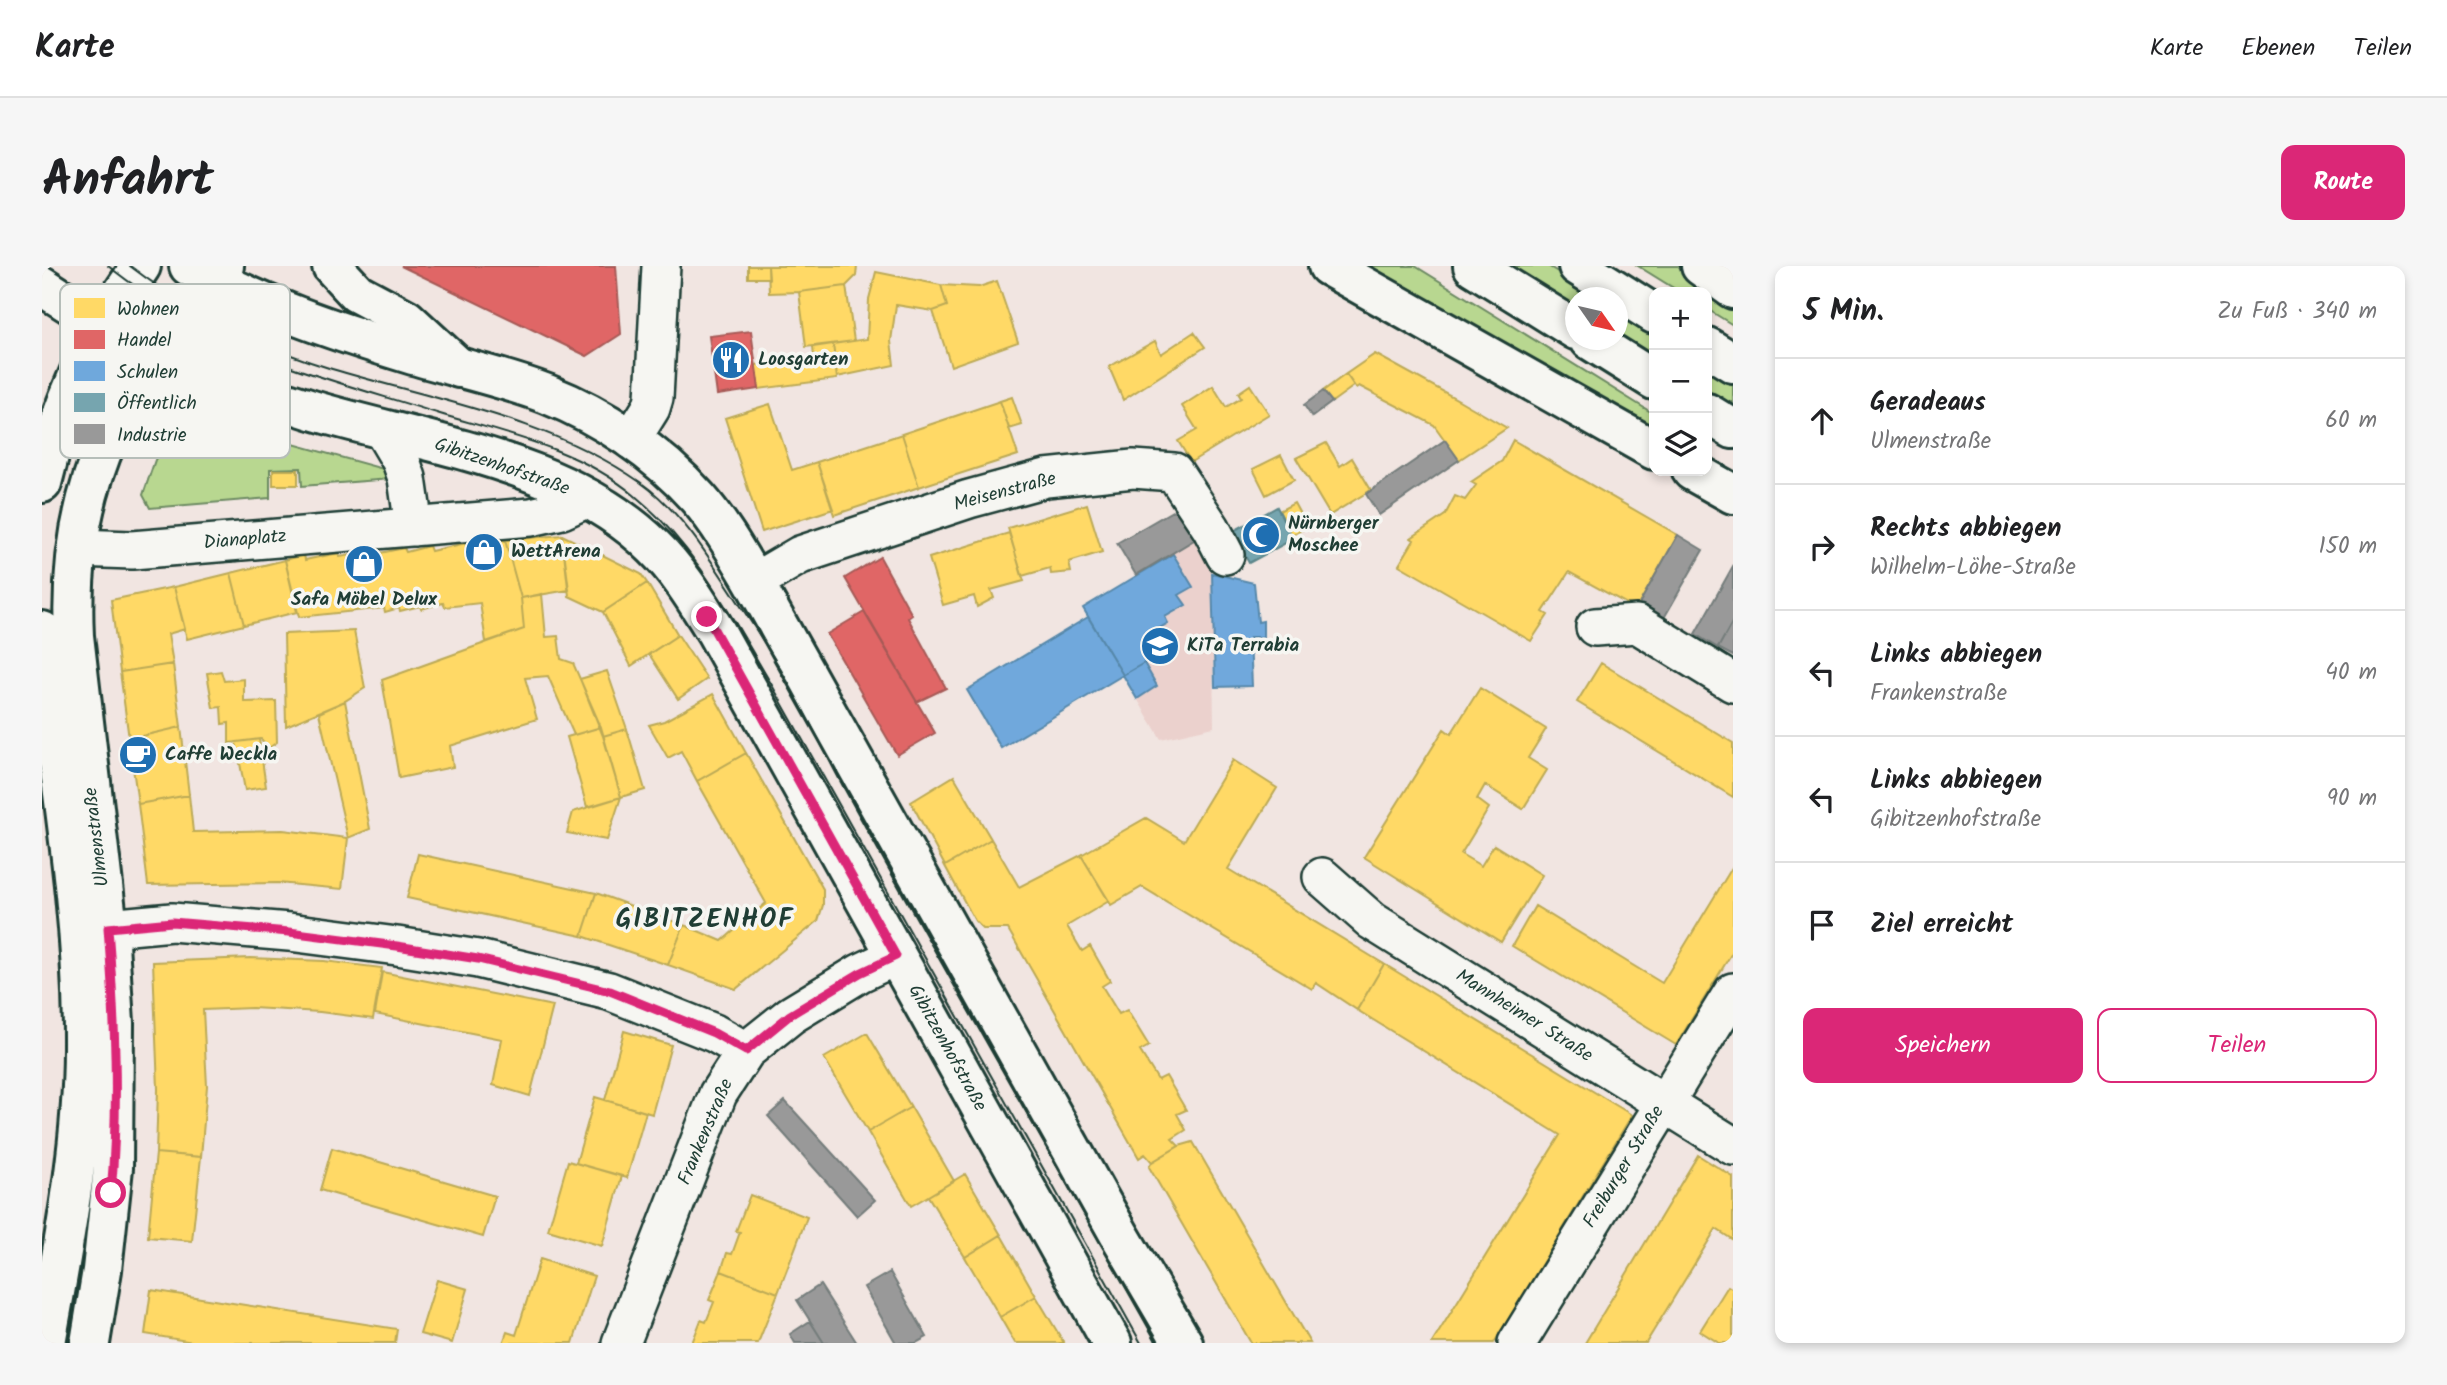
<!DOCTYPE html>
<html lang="de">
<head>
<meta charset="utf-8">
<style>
	:root { --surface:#fff; --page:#f6f6f6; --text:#202124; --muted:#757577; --line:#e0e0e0; --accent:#db2777 }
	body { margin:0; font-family:Kalam,sans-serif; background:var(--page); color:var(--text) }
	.controls { position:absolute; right:21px; top:21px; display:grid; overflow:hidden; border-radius:14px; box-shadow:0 4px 10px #0003 }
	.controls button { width:63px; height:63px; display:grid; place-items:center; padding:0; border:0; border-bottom:2px solid var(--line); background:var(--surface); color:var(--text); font:35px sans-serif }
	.compass { position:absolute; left:1523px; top:21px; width:63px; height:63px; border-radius:50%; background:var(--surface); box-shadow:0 4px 10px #0003; rotate:124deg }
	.stop { position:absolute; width:21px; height:21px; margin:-16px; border:5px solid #db2777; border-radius:50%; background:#fff }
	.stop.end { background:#db2777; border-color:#fff; box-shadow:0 2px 7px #0008 }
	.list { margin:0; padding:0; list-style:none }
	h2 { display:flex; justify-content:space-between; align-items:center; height:91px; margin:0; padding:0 28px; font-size:30px }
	h2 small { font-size:23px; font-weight:400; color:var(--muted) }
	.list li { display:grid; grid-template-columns:46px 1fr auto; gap:21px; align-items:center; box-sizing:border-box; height:126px; padding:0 28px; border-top:2px solid var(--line) }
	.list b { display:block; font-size:26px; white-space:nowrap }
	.list p { margin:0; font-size:23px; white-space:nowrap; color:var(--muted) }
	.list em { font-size:23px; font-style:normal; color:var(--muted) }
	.actions { display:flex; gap:14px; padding:21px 28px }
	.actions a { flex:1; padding:16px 0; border:2px solid var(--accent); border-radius:14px; text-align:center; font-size:24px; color:var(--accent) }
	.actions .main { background:var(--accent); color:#fff }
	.icon { flex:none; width:38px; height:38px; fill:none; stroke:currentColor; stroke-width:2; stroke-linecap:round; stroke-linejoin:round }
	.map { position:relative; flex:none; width:1691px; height:1077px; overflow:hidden; border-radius:14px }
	header { display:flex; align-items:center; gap:42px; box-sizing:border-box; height:98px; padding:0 35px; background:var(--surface); border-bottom:2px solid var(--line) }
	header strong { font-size:33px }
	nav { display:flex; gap:38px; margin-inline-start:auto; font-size:24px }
	.intro { display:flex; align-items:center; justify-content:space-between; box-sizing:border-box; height:168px; padding:0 42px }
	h1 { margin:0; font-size:49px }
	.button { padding:18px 32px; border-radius:14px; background:var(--accent); color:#fff; font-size:24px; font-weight:700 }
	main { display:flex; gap:42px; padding:0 42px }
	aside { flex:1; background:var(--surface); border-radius:14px; box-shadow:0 4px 10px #0003 }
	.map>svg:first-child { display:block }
	.built { fill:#ebd1cd }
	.green { fill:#b8d790; stroke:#6c8a62; stroke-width:2 }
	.homes { fill:#ffd966; stroke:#bcaa57; stroke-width:2 }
	.shops { fill:#e06666; stroke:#a65a57; stroke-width:2 }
	.schools { fill:#6fa8dc; stroke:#5788aa; stroke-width:2 }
	.public { fill:#76a5af; stroke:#5c868a; stroke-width:2 }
	.industry { fill:#999; stroke:#747d7b; stroke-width:2 }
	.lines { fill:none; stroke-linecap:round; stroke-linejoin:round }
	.street-casing { stroke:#1f3d34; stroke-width:42 }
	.secondary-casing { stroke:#1f3d34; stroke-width:44 }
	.primary-casing { stroke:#1f3d34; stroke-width:44 }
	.highway-casing { stroke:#1f3d34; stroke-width:44 }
	.street { stroke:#f6f6f2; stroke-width:37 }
	.secondary { stroke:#f6f6f2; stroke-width:38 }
	.primary { stroke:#f6f6f2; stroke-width:38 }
	.highway { stroke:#f6f6f2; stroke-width:38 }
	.tram { stroke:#1f3d34; stroke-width:2 }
	.route { stroke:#db2777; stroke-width:9 }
	.labels { text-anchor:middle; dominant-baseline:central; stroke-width:7; stroke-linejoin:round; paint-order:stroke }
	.poi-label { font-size:19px; font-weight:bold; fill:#1f3d34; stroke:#f6f6f2; text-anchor:start }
	.street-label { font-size:19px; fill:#1f3d34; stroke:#f6f6f2 }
	.district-label { font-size:26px; font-weight:bold; letter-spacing:2px; fill:#1f3d34; stroke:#f6f6f2 }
	.key { fill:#f6f6f2; stroke:#b6beb9; stroke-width:2 }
	.key-label { font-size:19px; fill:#1f3d34 }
</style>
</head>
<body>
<header>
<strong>Karte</strong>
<nav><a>Karte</a><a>Ebenen</a><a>Teilen</a></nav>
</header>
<div class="intro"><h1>Anfahrt</h1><a class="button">Route</a></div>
<main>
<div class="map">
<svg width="1691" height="1077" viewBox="0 0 1691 1077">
	<rect width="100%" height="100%" fill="#f1e5e1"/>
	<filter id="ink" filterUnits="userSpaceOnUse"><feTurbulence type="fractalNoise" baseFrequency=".0143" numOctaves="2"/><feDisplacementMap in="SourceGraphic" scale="14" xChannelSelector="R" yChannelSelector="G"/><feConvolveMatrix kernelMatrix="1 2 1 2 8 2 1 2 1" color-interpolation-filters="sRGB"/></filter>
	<g filter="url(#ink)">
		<path class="built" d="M1155 272 1170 307 1172 461 1119 473 1041 342Z"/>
		<path class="green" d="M1317 0H1373L1612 148V161Z
			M1466 0H1506L1556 31 1534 32 1533 42Z
			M1596 0H1636L1691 40V59L1665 43V26H1638Z
			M1576 43 1612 66V91L1576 68Z
			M1665 99 1691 116V141L1665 124Z
			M150 143 204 165 345 204 348 213 260 220 259 202 228 203V232L108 242 101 229 113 194 136 148Z"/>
		<path class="homes" d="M706 0H726L727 12H706Z
			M726 0H815L814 10 804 20 757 26 727 27Z
			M834 6 899 19 905 40 891 45 854 39 849 75 852 99 795 111 791 78 825 73 827 33Z
			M955 15 976 76 909 100 891 45 905 40 899 19 937 21Z
			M804 20 812 75 764 81 757 26Z
			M1152 66 1163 81 1081 134 1067 101 1113 75 1119 88Z
			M791 78 795 113 717 123 713 99 772 91 771 81Z
			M1333 88 1415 133 1465 162 1417 194 1392 159 1317 120 1314 122 1304 108Z
			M1304 108 1312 120 1290 136 1281 125Z
			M1208 119 1227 148 1149 196 1136 175 1155 164 1140 140 1171 120 1184 141 1199 132 1196 127Z
			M970 131 980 159 967 163 958 135Z
			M958 135 976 189 877 221 860 168Z
			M728 138 750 204 775 196 791 243 720 266 683 152Z
			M860 168 877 221 792 249 775 196Z
			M1471 174 1636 269 1594 343 1527 306 1501 346 1506 349 1489 375 1357 299 1372 274 1369 272 1403 249 1413 230 1423 234 1434 219 1429 216 1460 195Z
			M1284 177 1298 200 1310 192 1329 224 1288 249 1254 192Z
			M1239 189 1252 214 1224 229 1211 203Z
			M231 204H256V219H231Z
			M1252 237 1265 261 1250 269 1237 245Z
			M1045 238 1060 286 1027 296 1029 306 1009 308 1008 302 980 310 966 262Z
			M967 267 982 315 949 324 952 332 935 341 932 330 901 339 887 292Z
			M520 269 527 324 479 332 463 274Z
			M520 269 599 308 605 317 561 346 527 330Z
			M463 274 479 332 482 363 444 376 438 337 403 341 401 337 379 343 378 340 358 345 357 342 343 346 342 342 257 351 243 294 262 289 263 294 296 287 298 291 327 286 329 289 362 282 364 286 387 280 389 285 424 277 426 282Z
			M243 294 255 346 202 359 189 307Z
			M189 307 202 359 145 373 132 321Z
			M605 317 636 369 589 400 561 346Z
			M132 321 143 363 126 368 131 398 78 406 69 334Z
			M500 328 504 371 516 370 519 393 531 397 559 461 532 469 506 410 483 412 495 453 408 480 411 501 357 512 340 414 482 363 479 332Z
			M312 365 323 422 303 435 244 460 242 368Z
			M636 369 665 413 636 433 607 388Z
			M1559 397 1691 477V531L1535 436Z
			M131 398 139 461 87 473 78 406Z
			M179 405 182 415 202 413V436L234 435 235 476 227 482 219 473 187 477V457L180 458 179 441 171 442 165 407Z
			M565 405 585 463 561 470 538 413Z
			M1438 422 1504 463 1486 492 1505 504 1481 543 1443 519 1435 533 1447 542 1419 588 1439 600 1452 579 1500 609 1459 676 1322 591 1402 463 1409 468Z
			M671 428 704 487 655 515 639 485 626 492 607 459 622 455Z
			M303 435 328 563 306 572 277 447Z
			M139 461 147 529 96 538 87 473Z
			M559 461 579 531 545 541 525 471Z
			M585 463 603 524 579 531 561 470Z
			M217 473 224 521 203 524 194 476Z
			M704 487 781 623V639L776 655 694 723 626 699 642 659 680 675 724 637 655 515Z
			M1191 494 1235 522 1186 603 1342 698 1315 744 1274 717 1270 723 1100 621 1069 639 1039 589 1104 552 1142 575Z
			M912 510 949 573 903 600 869 536Z
			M147 529 151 566 241 564 306 572 300 623 236 617 106 619 96 538Z
			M579 531 565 574 525 567 531 546Z
			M949 573 977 621 1039 589 1067 635 1025 660 1040 685 1048 680 1068 715 1060 720 1077 748 1085 744 1107 780 1098 785 1116 814 1124 810 1144 844 1135 848 1144 864 1130 873 1137 880 1110 896 1103 888 1097 892 966 663H941L933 655 903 600Z
			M376 588 554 627 540 670 365 632Z
			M1691 600V685L1634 779 1470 680 1493 640 1620 717Z
			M554 627 642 659 626 699 540 670Z
			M208 692 282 695 340 702 331 753 278 746 210 742 161 744 165 820 159 891 114 887 116 823 111 696Z
			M1342 698 1590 849 1452 1077H1390L1518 869 1315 744Z
			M340 706 511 740 488 830 451 819 460 773 333 748Z
			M582 765 629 779 610 848 563 834Z
			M825 767 869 841 826 866 782 792Z
			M553 831 604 846 585 912 534 897Z
			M869 841 912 915 869 940 826 866Z
			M1151 876 1268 1077H1209L1107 901 1110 896 1137 880Z
			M290 882 453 930 441 971 278 924Z
			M114 887 159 891 150 975 106 971Z
			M1656 889 1691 911V974L1674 963 1604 1077H1543Z
			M526 895 580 910 560 980 506 964Z
			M923 908 959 969 923 991 886 930Z
			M708 929 765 951 736 1027 679 1005 685 987 690 988 698 966 694 965Z
			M959 969 994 1030 958 1051 923 991Z
			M498 993 552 1010 531 1077H461L465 1066 474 1069Z
			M679 1005 736 1027 716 1077H650L659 1054 664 1056 672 1036 667 1034Z
			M395 1014 426 1023 410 1077 378 1068Z
			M1686 1020 1691 1023V1077H1677L1658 1065Z
			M109 1024 355 1063 353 1077H157L103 1068Z
			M994 1030 1022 1077H973L958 1051Z"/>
		<path class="shops" d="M359 0H574L579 68 545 90Z
			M709 65 717 123 675 129 667 70Z
			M838 291 870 349 866 352 904 422 875 436 803 312Z
			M822 346 893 467 855 489 785 368Z"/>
		<path class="schools" d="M1131 288 1151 321 1137 329 1144 339 1123 351 1126 357 1106 369 1118 388 1081 409 1041 342Z
			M1170 307 1212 317 1216 356 1221 355V371H1208L1210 420 1173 421Z
			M1046 351 1081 409 959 482 925 424Z
			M1102 397 1115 420 1095 433 1081 409Z"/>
		<path class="public" d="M1235 241 1251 273 1207 297 1190 266Z"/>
		<path class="industry" d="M1281 125 1290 136 1270 151 1262 139Z
			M1403 174 1417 194 1337 249 1324 228Z
			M1139 240 1155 272 1094 309 1075 277Z
			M1636 269 1661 284 1622 352 1597 338Z
			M1691 300V355L1676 382 1653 368Z
			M1691 355V390L1676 382Z
			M743 835 833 934 815 950 726 850Z
			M848 1006 885 1071 874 1077H854L822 1021Z
			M778 1019 815 1077H782L755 1034Z
			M768 1055 782 1077H753L748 1068Z"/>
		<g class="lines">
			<defs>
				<path id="street" d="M340 163 359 195 365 212 372 261
					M589 174 609 142 612 132 619 0
					M35 282 90 284 489 251 520 244 546 232
					M712 316 758 289 927 233 1004 212 1091 203 1132 206 1169 262 1183 289
					M1553 361 1595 358 1691 417
					M1280 611 1330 655 1691 880
					M66 662 130 656 247 666 355 680 436 693 567 725 672 767 704 785
					M579 1077 676 828 704 785 749 749 818 707 854 690
					M1475 1077 1691 726"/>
				<path id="secondary" d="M147 0C216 39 292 65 368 88 413 101 461 111 505 128 561 150 616 187 656 232 678 257 695 287 712 316L1077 968 1141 1077
					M0 20C81 74 176 115 270 144 383 178 524 194 612 281 637 305 656 337 674 366L1070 1077"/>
				<path id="primary" d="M290 0 315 27 364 53 417 102
					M0 217C18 139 53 65 99 0
					M0 365C16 503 42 643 41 782 41 881 21 980 4 1077
					M48 1077 60 1004 71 902 72 757 66 662 32 370C24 214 83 115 182 0"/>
				<path id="highway" d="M1286 0 1612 184
					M1431 0 1534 64
					M1536 0 1612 48
					M1659 0 1691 23
					M1548 74 1612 114
					M1665 81 1691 97
					M1665 147 1691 163
					M1650 205 1691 228"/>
			</defs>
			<use href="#street" class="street-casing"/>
			<use href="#secondary" class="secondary-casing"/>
			<use href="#primary" class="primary-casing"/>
			<use href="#highway" class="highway-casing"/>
			<use href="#street" class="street"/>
			<use href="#secondary" class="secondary"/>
			<use href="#primary" class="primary"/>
			<use href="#highway" class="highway"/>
			<path class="tram" d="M66 0C111 35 164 67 217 89 275 112 338 129 398 148 465 168 537 183 592 229 654 280 691 354 731 421L1099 1077
				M88 0C148 46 218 81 290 103 394 134 508 153 598 216 638 244 667 291 693 331 710 358 728 384 743 411 764 447 782 485 802 522 904 708 1011 892 1115 1077"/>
		</g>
	</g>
	<g class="lines" filter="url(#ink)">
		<path class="route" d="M69 927C77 839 73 750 66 662L130 656 247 666 355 680 436 693 568 725 672 767 704 785 748 749 818 707 854 690 665 351"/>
	</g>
	<defs>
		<symbol id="restaurant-disc" viewBox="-11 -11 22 22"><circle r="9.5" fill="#1f6fb2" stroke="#f6f6f2"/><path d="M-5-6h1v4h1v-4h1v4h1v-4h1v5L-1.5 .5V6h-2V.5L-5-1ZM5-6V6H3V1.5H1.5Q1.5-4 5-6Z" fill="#fff"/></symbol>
		<symbol id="mosque-disc" viewBox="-11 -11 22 22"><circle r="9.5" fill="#1f6fb2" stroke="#f6f6f2"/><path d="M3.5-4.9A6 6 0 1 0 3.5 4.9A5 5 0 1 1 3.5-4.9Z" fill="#fff"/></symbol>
		<symbol id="shop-disc" viewBox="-11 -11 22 22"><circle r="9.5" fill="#1f6fb2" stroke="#f6f6f2"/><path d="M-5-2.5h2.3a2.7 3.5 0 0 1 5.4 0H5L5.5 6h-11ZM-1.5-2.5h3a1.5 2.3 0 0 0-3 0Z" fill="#fff"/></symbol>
		<symbol id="school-disc" viewBox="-11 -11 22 22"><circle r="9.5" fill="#1f6fb2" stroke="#f6f6f2"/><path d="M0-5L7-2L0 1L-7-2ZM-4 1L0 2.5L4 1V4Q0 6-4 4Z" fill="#fff"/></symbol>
		<symbol id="cafe-disc" viewBox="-11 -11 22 22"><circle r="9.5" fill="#1f6fb2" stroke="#f6f6f2"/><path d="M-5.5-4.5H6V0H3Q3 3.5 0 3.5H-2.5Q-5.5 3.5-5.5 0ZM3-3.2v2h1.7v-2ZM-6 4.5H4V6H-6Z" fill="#fff"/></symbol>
	</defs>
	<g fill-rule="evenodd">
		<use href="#restaurant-disc" x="667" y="72" width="44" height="44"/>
		<use href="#mosque-disc" x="1197" y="247" width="44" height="44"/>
		<use href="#shop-disc" x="420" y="264" width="44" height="44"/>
		<use href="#shop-disc" x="300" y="276" width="44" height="44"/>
		<use href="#school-disc" x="1096" y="358" width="44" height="44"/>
		<use href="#cafe-disc" x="74" y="467" width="44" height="44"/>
	</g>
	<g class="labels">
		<g class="poi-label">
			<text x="716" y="94">Loosgarten</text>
			<text x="1246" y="258">Nürnberger<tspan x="1246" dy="22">Moschee</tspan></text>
			<text x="469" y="286">WettArena</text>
			<text x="322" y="334" text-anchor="middle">Safa Möbel Delux</text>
			<text x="1145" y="380">KiTa Terrabia</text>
			<text x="123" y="489">Caffe Weckla</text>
		</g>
		<g class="street-label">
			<text transform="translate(460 201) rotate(19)">Gibitzenhofstraße</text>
			<text transform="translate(963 226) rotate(-15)">Meisenstraße</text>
			<text transform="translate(203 274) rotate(-5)">Dianaplatz</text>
			<text transform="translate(55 571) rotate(-97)">Ulmenstraße</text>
			<text transform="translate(1482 750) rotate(32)">Mannheimer Straße</text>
			<text transform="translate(905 782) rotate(61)">Gibitzenhofstraße</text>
			<text transform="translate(664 866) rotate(-67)">Frankenstraße</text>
			<text transform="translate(1582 901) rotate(-59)">Freiburger Straße</text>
		</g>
		<g class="district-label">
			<text x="663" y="654">GIBITZENHOF</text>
		</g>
	</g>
	<rect x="18" y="18" width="230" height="174" rx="10" class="key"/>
	<rect x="32" y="32" width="31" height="20" fill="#ffd966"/>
	<rect x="32" y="64" width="31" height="19" fill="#e06666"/>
	<rect x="32" y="95" width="31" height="20" fill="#6fa8dc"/>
	<rect x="32" y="127" width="31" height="19" fill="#76a5af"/>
	<rect x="32" y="158" width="31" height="20" fill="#999"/>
	<g class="key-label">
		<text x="75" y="49">Wohnen</text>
		<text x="75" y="80">Handel</text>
		<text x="75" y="112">Schulen</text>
		<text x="75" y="143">Öffentlich</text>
		<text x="75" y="175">Industrie</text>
	</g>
</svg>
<div class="controls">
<button>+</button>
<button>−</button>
<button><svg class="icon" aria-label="layers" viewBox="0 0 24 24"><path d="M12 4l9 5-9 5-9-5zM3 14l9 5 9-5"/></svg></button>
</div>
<svg class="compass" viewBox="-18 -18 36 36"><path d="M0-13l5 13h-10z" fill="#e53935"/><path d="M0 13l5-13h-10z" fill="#757577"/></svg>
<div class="stop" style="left:69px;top:927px"></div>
<div class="stop end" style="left:665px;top:351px"></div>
</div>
<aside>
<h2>5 Min.<small>Zu Fuß · 340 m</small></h2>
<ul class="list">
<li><svg class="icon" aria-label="ahead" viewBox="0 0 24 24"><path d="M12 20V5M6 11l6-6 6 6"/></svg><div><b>Geradeaus</b><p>Ulmenstraße</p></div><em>60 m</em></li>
<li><svg class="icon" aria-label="right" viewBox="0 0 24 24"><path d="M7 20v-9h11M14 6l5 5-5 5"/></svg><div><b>Rechts abbiegen</b><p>Wilhelm-Löhe-Straße</p></div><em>150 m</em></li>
<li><svg class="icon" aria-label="left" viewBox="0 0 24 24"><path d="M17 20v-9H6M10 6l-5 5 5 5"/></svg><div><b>Links abbiegen</b><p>Frankenstraße</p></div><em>40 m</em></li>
<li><svg class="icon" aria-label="left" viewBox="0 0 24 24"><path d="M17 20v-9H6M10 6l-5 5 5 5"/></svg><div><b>Links abbiegen</b><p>Gibitzenhofstraße</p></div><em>90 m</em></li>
<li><svg class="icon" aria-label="arrive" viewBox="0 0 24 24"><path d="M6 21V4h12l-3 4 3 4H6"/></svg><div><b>Ziel erreicht</b></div></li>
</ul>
<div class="actions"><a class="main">Speichern</a><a>Teilen</a></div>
</aside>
</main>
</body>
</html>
